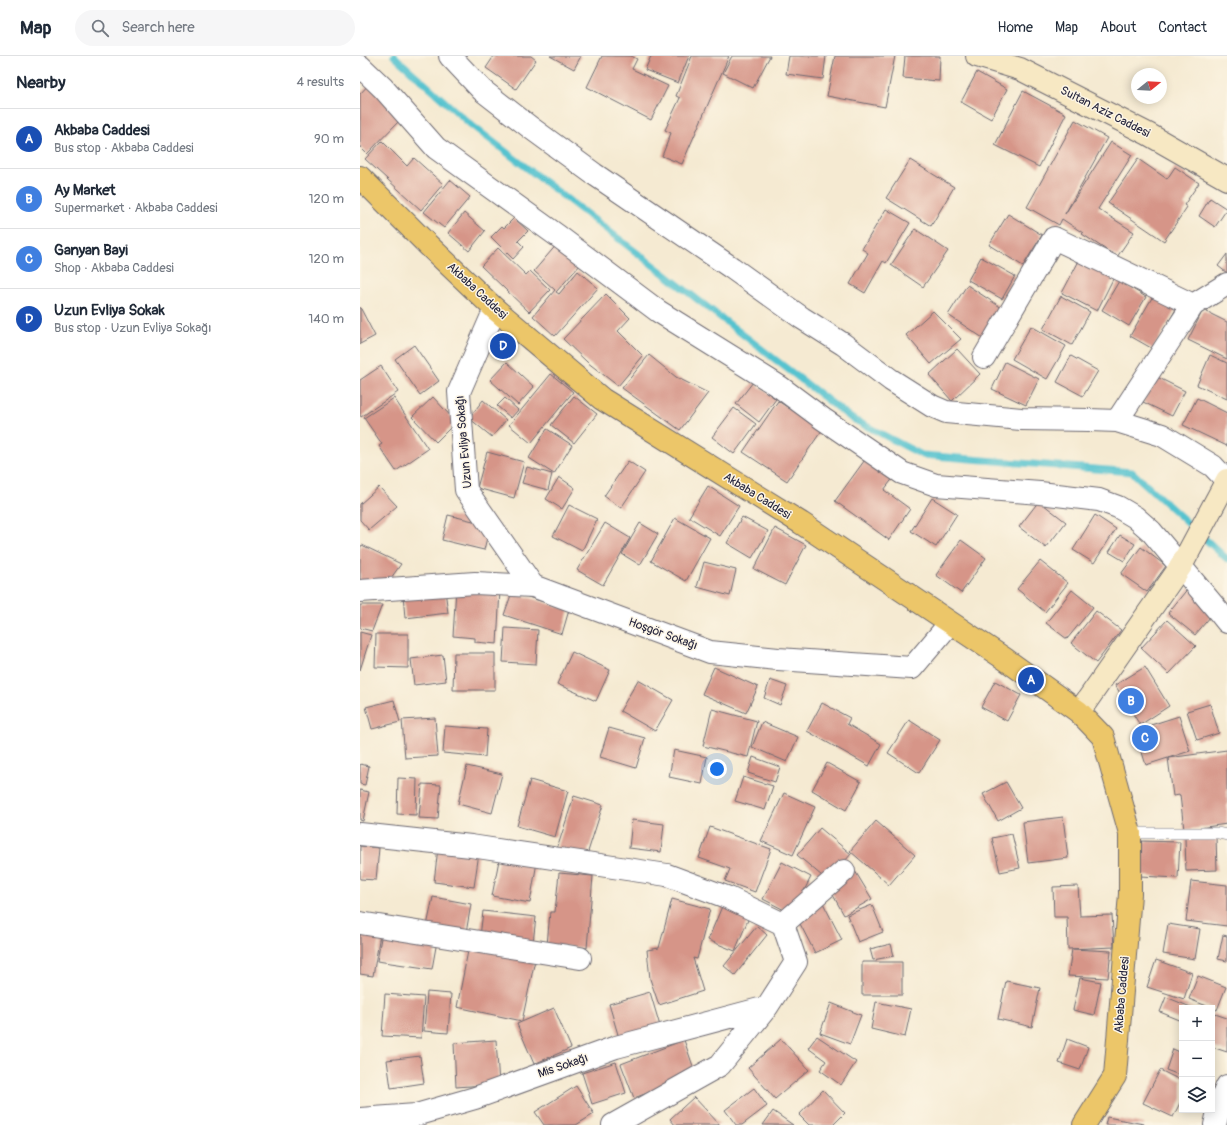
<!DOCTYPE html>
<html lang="en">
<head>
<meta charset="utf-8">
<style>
	:root { --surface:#fff; --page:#f6f6f7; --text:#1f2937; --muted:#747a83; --line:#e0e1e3; --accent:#1a73e8 }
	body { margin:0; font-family:Pangolin,sans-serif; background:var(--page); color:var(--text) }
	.controls { position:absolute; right:12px; bottom:12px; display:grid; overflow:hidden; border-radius:0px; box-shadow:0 2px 10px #0003 }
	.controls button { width:36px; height:36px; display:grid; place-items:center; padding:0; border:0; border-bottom:1px solid var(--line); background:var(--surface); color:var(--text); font:20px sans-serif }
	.compass { position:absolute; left:771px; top:12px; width:36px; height:36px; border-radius:50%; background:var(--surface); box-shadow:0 2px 10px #0003; rotate:72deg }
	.you { position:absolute; left:357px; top:713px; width:14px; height:14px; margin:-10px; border:3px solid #fff; border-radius:50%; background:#1a73e8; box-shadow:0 0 0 6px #1a73e833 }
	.badge { display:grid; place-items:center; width:26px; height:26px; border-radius:50%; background:var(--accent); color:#fff; font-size:13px; font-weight:700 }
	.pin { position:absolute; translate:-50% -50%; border:2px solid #fff; box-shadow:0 1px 4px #0006 }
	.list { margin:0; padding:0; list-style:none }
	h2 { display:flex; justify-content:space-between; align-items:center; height:52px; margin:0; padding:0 16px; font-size:17px }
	h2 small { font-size:13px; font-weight:400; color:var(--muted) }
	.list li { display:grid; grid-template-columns:26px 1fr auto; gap:12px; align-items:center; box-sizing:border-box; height:60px; padding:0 16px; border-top:1px solid var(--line) }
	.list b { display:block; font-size:15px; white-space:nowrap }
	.list p { margin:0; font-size:13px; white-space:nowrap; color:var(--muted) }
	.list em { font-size:13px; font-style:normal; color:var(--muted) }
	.icon { flex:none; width:22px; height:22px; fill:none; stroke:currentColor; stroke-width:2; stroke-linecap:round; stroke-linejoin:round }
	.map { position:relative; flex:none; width:867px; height:1069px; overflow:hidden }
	header { display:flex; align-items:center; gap:24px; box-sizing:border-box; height:56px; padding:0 20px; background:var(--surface); border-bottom:1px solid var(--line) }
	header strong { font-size:19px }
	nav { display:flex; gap:22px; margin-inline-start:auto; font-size:14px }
	.search { width:280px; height:36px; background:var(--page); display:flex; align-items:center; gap:10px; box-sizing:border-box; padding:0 14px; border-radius:22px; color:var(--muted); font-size:15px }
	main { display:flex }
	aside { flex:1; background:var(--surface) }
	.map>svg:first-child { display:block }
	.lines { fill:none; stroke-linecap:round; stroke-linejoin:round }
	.stream { stroke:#56c3cf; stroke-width:7 }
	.building { fill:#d69588 }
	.lane-casing { stroke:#6c6870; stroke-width:12 }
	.street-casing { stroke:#6c6870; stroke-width:24 }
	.secondary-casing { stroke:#6c6870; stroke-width:24 }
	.primary-casing { stroke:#6c6870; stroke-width:24 }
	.lane { stroke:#fff; stroke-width:11 }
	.street { stroke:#fff; stroke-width:22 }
	.secondary { stroke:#f7e8c3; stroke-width:22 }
	.primary { stroke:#ecc669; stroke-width:22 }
	.labels { text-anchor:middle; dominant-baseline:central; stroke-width:3; stroke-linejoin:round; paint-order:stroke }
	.street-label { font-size:12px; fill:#22223b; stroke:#fcf5e5 }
</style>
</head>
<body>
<header>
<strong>Map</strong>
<div class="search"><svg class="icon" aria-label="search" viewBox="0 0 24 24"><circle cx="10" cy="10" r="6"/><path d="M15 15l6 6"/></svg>Search here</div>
<nav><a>Home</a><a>Map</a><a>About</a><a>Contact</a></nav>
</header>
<main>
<aside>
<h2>Nearby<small>4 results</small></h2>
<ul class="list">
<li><span class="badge" style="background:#1a4fb4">A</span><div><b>Akbaba Caddesi</b><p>Bus stop · Akbaba Caddesi</p></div><em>90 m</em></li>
<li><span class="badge" style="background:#3f7fe0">B</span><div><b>Ay Market</b><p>Supermarket · Akbaba Caddesi</p></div><em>120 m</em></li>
<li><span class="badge" style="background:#3f7fe0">C</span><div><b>Ganyan Bayi</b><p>Shop · Akbaba Caddesi</p></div><em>120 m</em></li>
<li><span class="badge" style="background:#1a4fb4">D</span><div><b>Uzun Evliya Sokak</b><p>Bus stop · Uzun Evliya Sokağı</p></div><em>140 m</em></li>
</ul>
</aside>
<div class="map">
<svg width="867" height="1069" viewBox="0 0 867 1069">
	<rect width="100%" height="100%" fill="#fcf5e5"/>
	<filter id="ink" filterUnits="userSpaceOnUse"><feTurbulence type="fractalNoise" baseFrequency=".025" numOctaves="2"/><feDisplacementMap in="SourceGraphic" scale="8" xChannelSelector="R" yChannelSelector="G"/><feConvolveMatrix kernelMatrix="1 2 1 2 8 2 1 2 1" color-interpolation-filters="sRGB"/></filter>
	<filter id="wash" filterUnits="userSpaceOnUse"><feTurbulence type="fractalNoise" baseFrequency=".012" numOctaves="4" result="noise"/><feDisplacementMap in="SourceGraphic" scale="16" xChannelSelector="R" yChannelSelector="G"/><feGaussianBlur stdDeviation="0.9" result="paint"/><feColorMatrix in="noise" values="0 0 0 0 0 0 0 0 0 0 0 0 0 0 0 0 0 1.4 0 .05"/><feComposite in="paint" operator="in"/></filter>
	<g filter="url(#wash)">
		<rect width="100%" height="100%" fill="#f5ead2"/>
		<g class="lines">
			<path class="stream" d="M34 0 110 68 491 362 562 399 772 416 867 503"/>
		</g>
		<g id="blocks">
			<path class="building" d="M134 0H171L176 4 156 33 126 12Z
				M190 0H221L214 13Z
				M242 0H271L277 3 272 13 308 30 291 64 227 31Z
				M291 0H329L318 27 285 14Z
				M332 0H369L322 108 302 100 311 77 305 74 320 42 316 40Z
				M372 0H410L393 32 363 17Z
				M429 0H466L463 23 426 18Z
				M475 0H535L525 51 467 40Z
				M545 0H580L579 25 543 22Z
				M617 16 647 33 631 63 601 46Z
				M10 27 40 64 7 98 0 91V38Z
				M663 35 706 58 679 111 635 89Z
				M715 64 747 82 705 158 751 86 772 99 738 153 774 176 757 201 722 178 723 177 702 163 699 169 667 151Z
				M22 85 47 110 54 102 83 128 61 154 5 103Z
				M778 103 807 123 815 111 839 127 824 149 827 151 804 185 748 147Z
				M550 104 594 131 571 170 526 142Z
				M90 124 110 141 84 172 64 156Z
				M850 142 867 153 855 171 839 160Z
				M526 153 550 167 526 207 523 205 505 237 490 228 508 197 502 193Z
				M104 157 125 175 109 195 88 177Z
				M648 158 682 179 663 210 629 189Z
				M154 162 168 175 158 185 164 191 153 203 131 181 142 170 144 172Z
				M555 173 588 195 563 231 531 209Z
				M198 187 221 208 196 236 199 238 218 215 238 232 195 280 173 260 195 234 174 215Z
				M138 192 166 219 170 215 190 234 169 256 121 210Z
				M867 198V217L858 210Z
				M621 201 655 220 642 243 608 224Z
				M721 201 755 219 737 255 702 237Z
				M759 225 786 241 769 270 742 254Z
				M607 229 642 252 623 282 588 259Z
				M246 238 270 262 258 275 283 300 258 330 227 306 203 283Z
				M701 240 730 256 712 289 683 273Z
				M793 240 816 253 793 293 770 280Z
				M0 251 15 280 0 288Z
				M843 254 867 266V303L828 284Z
				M573 255 601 283 571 308 546 279Z
				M671 270 706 290 687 323 652 303Z
				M54 289 79 325 60 339 35 303Z
				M597 293 620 318 592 345 569 319Z
				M289 299 316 321 348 337 320 374 262 332Z
				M850 299 867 307V343L837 329Z
				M711 300 738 315 723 340 697 326Z
				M147 306 174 331 158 349 130 324Z
				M645 306 679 323 666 349 632 333Z
				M21 310 38 336 1 361 0 359V324Z
				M191 318 213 336 171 387 149 369Z
				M795 320 825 335 812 360 783 346Z
				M393 326 416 343 399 366 376 348Z
				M214 340 237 358 214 387 191 369Z
				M73 341 96 366 76 386 52 361Z
				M34 342 68 393 36 415 19 390 22 388 4 362Z
				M145 342 158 354 151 362 137 350Z
				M837 342 867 357V390L823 369Z
				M123 344 146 364 132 381 109 362Z
				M418 345 462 374 427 425 383 396Z
				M374 352 396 368 374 398 352 381Z
				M187 373 212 389 194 418 169 402Z
				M127 396 164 406 154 442 117 432Z
				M507 401 534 421 524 434 550 453 529 484 475 445Z
				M268 405 285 416 261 452 244 440Z
				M167 411 192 418 188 434 162 427Z
				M199 421 215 432 202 453 186 443Z
				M348 430 379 450 360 480 329 461Z
				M19 431 37 450 9 474 0 464V448Z
				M572 442 597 458 576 491 551 475Z
				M679 445 706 466 686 492 659 471Z
				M209 449 237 463 222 495 193 480Z
				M88 459 130 469 124 494 82 484Z
				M735 459 756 473 734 507 713 494Z
				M382 461 408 475 392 502 367 487Z
				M315 462 350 482 326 525 291 505Z
				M245 467 270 482 243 529 217 514Z
				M280 467 298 478 280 509 262 498Z
				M415 472 446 489 425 529 394 513Z
				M760 479 775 488 764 505 749 496Z
				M601 484 626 502 601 537 576 519Z
				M2 489 41 508 26 529 0 526V492Z
				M781 491 806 510 787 536 761 518Z
				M680 505 708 527 685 556 657 533Z
				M344 506 376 514 370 540 337 531Z
				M829 531 856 554 835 579 808 557Z
				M96 532 140 534 137 588 115 586V582L93 580Z
				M85 534 88 557 45 562 43 538Z
				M712 534 733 551 707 583 686 567Z
				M152 536 209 554 202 578 144 559Z
				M0 549H22L12 575 0 572Z
				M736 555 761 574 736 607 711 587Z
				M807 564 836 590 809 618 781 592Z
				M145 572 178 574 176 608 143 606Z
				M0 576 11 579 0 614Z
				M16 578H48V612L15 611Z
				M212 596 250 614 236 645 197 628Z
				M94 597H135V634H93Z
				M83 599 86 625 54 629 51 603Z
				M354 611 398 631 386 657 342 638Z
				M785 611 809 650 780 669 755 629Z
				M278 624 313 644 295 675 260 655Z
				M410 624 427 630 420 649 404 642Z
				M635 625 661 639 647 665 621 651Z
				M34 644 40 666 12 673 6 651Z
				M462 647 490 662 487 668 521 688 509 710 447 675Z
				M850 648 859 677 837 684 827 655Z
				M352 653 397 665 388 701 343 690Z
				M819 660 830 695 808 702 867 694V768L824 774 820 739 813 740 808 702 786 709 775 674Z
				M75 662 78 700 45 702 42 664Z
				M549 664 580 684 559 717 528 697Z
				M402 666 438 681 427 706 392 691Z
				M85 670 127 673 125 701 83 697Z
				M249 672 285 682 276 712 240 701Z
				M314 694 347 701 342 728 309 721Z
				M393 701 420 711 415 726 388 717Z
				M467 707 501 726 486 754 452 734Z
				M0 708 9 710 5 729 0 728Z
				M107 710 142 718 132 757 98 748Z
				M383 721 413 730 405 754 375 745Z
				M38 722 57 723 56 759 37 758Z
				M170 724 208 735 195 781 157 770Z
				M646 726 661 752 638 765 623 738Z
				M62 728 81 729 78 763 59 762Z
				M0 734 9 736 3 765 0 764Z
				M424 737 455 751 433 799 401 785Z
				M214 740 243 749 225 805 196 796Z
				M703 761 708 802 668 807 663 766Z
				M272 764 304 768 301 796 269 792Z
				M516 765 555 799 529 829 490 795Z
				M350 771 411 793 395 836 365 825 370 813 339 802Z
				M460 772 491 798 468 825 437 799Z
				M652 778 660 812 640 816 632 782Z
				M856 781 857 814 826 815 825 782Z
				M781 785 820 786 818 822 780 820Z
				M0 790 19 792 16 824 0 823Z
				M78 792 119 797 114 831 74 826Z
				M140 799 177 806 170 847 132 840Z
				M422 806 451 821 432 858 403 843Z
				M495 815 512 843 484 859 468 830Z
				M199 817 233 820 227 892 187 889 190 856H195Z
				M831 825 867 829V870L826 865Z
				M718 830 720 860 752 859 754 891 708 893 707 861H694L693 831Z
				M73 841 111 848 106 877 67 870Z
				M312 843 350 853 337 903 333 902 343 935 299 949 290 923 287 894 299 892Z
				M463 847 482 884 455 897 436 860Z
				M363 848 390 859 375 895 348 884Z
				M512 849 523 876 498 886 487 859Z
				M123 855 176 861 173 887 120 881Z
				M808 868 840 873 835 903 803 898Z
				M397 870 407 879 375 919 364 910Z
				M0 874 20 878 13 920 0 918Z
				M22 876 77 885 72 913 17 905Z
				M863 879 867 880V905L858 903Z
				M531 888 534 900 513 904 510 893Z
				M109 890 175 904 162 965 97 951Z
				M712 893 751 895 748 922 708 920Z
				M796 904 832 917 824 943 787 931Z
				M502 906H542V939H502Z
				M838 920 866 931 857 954 829 943Z
				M720 922 741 926 734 959 713 954Z
				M646 925 680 932 672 971 638 963Z
				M67 936 91 938 88 977 64 975Z
				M290 936 300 970 259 982 249 948Z
				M25 938 64 941 61 982 22 980Z
				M806 941 833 952H822V965L800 956Z
				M516 946 551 953 545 981 511 973Z
				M471 947 501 959 490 988 460 977Z
				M194 952 211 992 174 1008 157 968Z
				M852 957 867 962V996L852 991Z
				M457 980 496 1006 481 1029 460 1014 466 1005 448 992Z
				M421 983 449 1014 415 1043 388 1012Z
				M707 983 728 991 720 1014 699 1007Z
				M136 984 139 1028 96 1031 94 987Z
				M324 984 336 1019 274 1042 261 1008Z
				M813 993 822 997V1020L806 1014Z
				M60 1000 64 1027 31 1032 27 1004Z
				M256 1006 266 1037 232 1048 222 1017Z
				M800 1014 822 1025V1043L813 1061 783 1047Z
				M216 1030 234 1058 216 1069H184L175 1056Z
				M394 1032 407 1050 382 1069H376L365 1054Z
				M463 1034 485 1057 473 1069H449L439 1059Z
				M334 1041 360 1069H315L310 1063Z
				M413 1055 433 1069H403Z
				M747 1061 784 1068V1069H745Z"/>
		</g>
	</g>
	<g filter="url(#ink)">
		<use href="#blocks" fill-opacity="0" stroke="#6c6870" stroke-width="1"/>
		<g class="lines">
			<defs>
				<path id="lane" d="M770 777H858L867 779"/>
				<path id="street" d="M90 0 122 34 171 72 234 118 372 212 442 262 483 288 531 324 572 350 586 356 661 363 729 364 757 365 802 379 853 410 867 425
					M0 10 23 32 76 92 198 180 298 255 420 331 463 363 542 417 576 429 680 437 739 444 758 451 775 461 791 475 859 556 867 566
					M135 253 99 336 106 434 173 530
					M624 301 694 182 833 249
					M757 365 833 249 867 228
					M0 535 115 527 173 530 350 596 418 603 552 612 590 567
					M0 778 111 790 307 819 369 842 423 868 436 906 407 951 360 1009 253 1069
					M0 867 220 902
					M423 868 484 815
					M0 1063 56 1059 115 1042 256 991 407 951
					M855 1069 860 1047 867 1030"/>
				<path id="secondary" d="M617 0 660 13 788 78 867 123
					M719 656 821 510 867 424"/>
				<path id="primary" d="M0 121 67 188 135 253 242 343 441 467 645 603 719 656 743 681 770 777V838L755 1020 724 1069"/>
			</defs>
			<use href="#lane" class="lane-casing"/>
			<use href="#street" class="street-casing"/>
			<use href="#secondary" class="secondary-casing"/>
			<use href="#primary" class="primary-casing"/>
			<use href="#lane" class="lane"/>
			<use href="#street" class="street"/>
			<use href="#secondary" class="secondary"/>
			<use href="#primary" class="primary"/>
		</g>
	</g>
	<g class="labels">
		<g class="street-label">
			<text transform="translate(745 56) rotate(27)">Sultan Aziz Caddesi</text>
			<text transform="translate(117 235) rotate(43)">Akbaba Caddesi</text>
			<text transform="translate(104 386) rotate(-95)">Uzun Evliya Sokağı</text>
			<text transform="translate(397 440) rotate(32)">Akbaba Caddesi</text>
			<text transform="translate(303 578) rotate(20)">Hoşgör Sokağı</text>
			<text transform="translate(762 939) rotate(-85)">Akbaba Caddesi</text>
			<text transform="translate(203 1010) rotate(-19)">Mis Sokağı</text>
		</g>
	</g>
</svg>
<div class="controls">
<button>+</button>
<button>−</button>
<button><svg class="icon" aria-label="layers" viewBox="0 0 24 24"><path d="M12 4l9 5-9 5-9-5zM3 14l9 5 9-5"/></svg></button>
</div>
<svg class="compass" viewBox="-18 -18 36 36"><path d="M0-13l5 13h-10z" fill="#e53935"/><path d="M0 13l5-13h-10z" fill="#747a83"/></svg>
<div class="you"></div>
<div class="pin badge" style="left:671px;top:624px;background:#1a4fb4">A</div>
<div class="pin badge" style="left:771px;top:645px;background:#3f7fe0">B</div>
<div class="pin badge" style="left:785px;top:682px;background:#3f7fe0">C</div>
<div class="pin badge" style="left:143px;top:290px;background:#1a4fb4">D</div>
</div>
</main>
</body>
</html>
